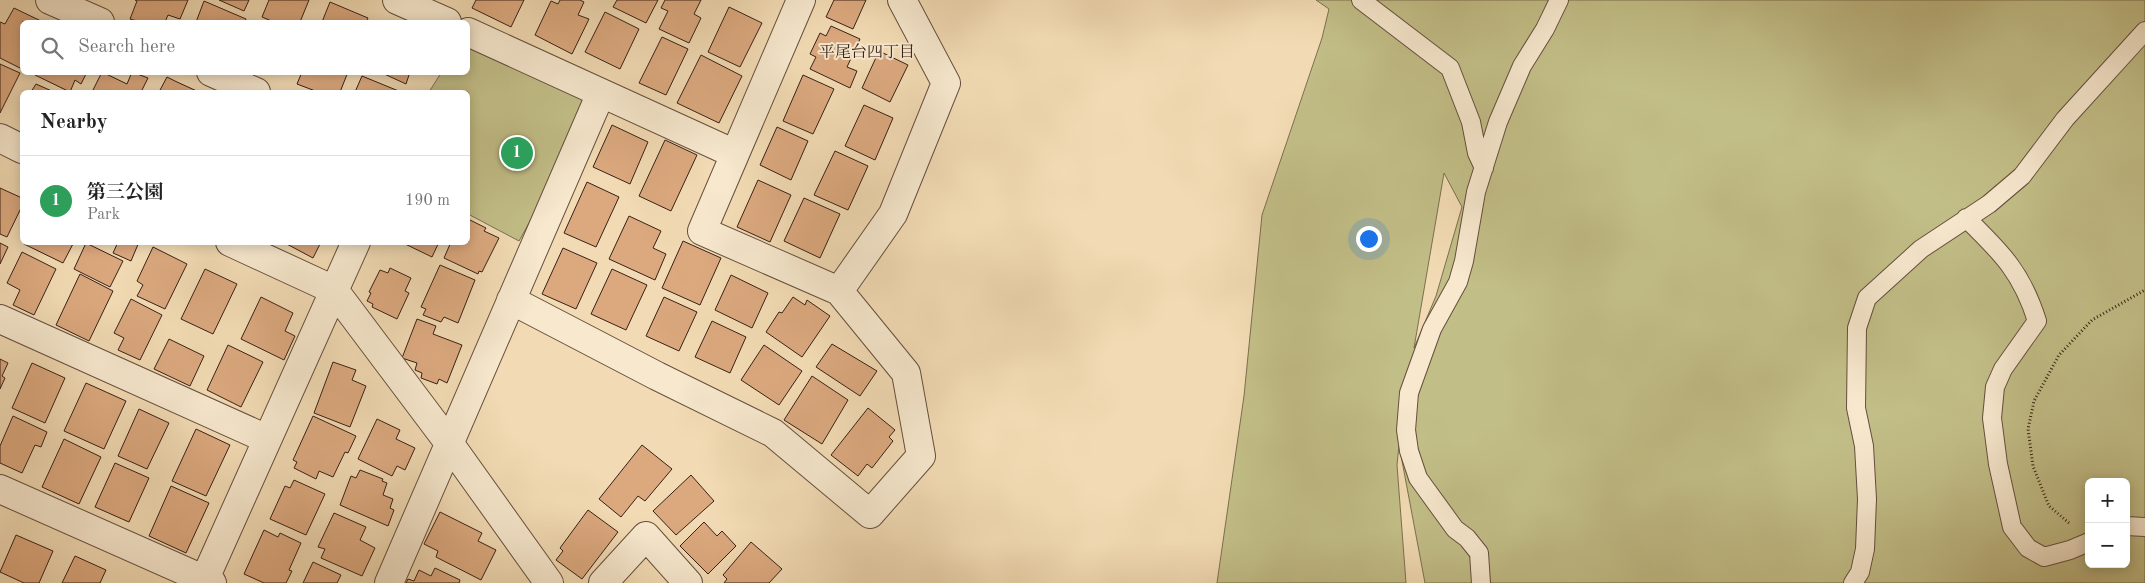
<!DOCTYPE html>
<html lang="en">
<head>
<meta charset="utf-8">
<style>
	:root { --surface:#fff; --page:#f2f2f2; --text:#222; --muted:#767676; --line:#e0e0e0; --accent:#b45309 }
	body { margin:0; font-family:"Old Standard TT","Noto Serif JP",serif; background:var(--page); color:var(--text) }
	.controls { position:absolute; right:15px; bottom:15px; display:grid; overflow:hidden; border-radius:8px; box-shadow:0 2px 12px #0003 }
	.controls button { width:45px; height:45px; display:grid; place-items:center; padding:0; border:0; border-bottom:1px solid var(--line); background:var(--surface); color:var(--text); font:25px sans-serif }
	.you { position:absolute; left:1368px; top:238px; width:18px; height:18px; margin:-12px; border:4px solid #fff; border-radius:50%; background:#1a73e8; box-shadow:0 0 0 8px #1a73e833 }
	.badge { display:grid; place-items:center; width:32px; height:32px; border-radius:50%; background:var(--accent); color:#fff; font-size:16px; font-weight:700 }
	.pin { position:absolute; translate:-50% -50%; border:2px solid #fff; box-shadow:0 1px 5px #0006 }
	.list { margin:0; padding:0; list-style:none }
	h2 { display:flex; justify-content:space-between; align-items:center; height:65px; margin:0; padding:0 20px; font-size:21px }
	h2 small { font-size:16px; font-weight:400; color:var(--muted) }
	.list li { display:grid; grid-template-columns:32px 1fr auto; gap:15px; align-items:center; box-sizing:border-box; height:90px; padding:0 20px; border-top:1px solid var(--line) }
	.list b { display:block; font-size:19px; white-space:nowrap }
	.list p { margin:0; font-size:16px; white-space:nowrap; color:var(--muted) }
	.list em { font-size:16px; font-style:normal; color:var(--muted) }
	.icon { flex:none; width:28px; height:28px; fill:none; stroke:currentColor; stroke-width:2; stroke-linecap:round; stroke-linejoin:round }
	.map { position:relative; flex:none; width:2145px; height:583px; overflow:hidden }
	.search { position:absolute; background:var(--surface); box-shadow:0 2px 12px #0003; left:20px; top:20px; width:450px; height:55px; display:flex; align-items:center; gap:12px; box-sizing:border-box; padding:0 18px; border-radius:8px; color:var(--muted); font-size:19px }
	.panel { position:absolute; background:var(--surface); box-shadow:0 2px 12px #0003; left:20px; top:90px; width:450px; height:155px; border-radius:8px }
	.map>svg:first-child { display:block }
	.green { fill:#c2be87; stroke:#7d6f4f; fill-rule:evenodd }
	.building { fill:#dca97f; stroke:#382017 }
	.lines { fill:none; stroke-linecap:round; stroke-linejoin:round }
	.lane-casing { stroke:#664f3e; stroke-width:20 }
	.street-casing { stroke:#664f3e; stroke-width:30 }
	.path { stroke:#382017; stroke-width:3; stroke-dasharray:1 2.5; stroke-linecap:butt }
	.lane { stroke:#f7e8ce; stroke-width:18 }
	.street { stroke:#f7e8ce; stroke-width:28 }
	.labels { text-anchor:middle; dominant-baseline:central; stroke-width:4; stroke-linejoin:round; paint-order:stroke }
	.neighbourhood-label { font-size:16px; fill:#382017; stroke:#f7e8ce }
</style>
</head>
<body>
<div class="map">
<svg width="2145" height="583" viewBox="0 0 2145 583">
	<rect width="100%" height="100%" fill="#f2dbb4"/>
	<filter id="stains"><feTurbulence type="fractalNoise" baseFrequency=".004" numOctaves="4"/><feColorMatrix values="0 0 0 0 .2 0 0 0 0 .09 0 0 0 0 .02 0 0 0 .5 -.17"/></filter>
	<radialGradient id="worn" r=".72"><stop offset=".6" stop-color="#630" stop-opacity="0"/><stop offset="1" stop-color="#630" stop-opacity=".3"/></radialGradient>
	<path class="green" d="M1316 0H2145V583H1425L1399 445 1397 465 1406 583H1217L1244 396 1262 215 1322 38 1329 9ZM1444 173 1462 207 1436 296 1414 348ZM2089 482H2126V564H2089Z
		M468 32 601 93 519 241 468 214V92H429L441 73 468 72Z"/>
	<path class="building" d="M188 0 180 19 168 15 165 22H140L130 19 137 1 135 0Z
		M219 0H249L244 11Z
		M269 0H309L300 22H274L262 17Z
		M476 0H524L511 27 472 8Z
		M560 0H580L584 2 578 15 589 19 572 54 535 35 551 1 558 4Z
		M617 0H658L646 23 613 7Z
		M665 0H701L694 14 701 18 689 43 659 29 668 11 661 8Z
		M834 0H866L853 29 826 17Z
		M204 1 246 19 245 22H196Z
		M330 2 368 18 366 22H322Z
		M729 7 762 23 740 67 708 52Z
		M14 8 43 22H22V69L0 58V22L5 24Z
		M605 12 639 29 620 69 585 52Z
		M831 26 860 39 847 67 857 71 850 88 810 69 816 57 810 54 820 33 826 36Z
		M662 37 688 49 666 95 639 83Z
		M879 51 908 65 890 102 862 88Z
		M701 55 742 76 719 123 677 103Z
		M0 64 20 73 0 113Z
		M36 72H87L81 84 75 80 70 92 35 75Z
		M102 72 127 84 132 72 148 78 141 92H92Z
		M302 72H348L340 92H318L297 84Z
		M380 72H410L406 84Z
		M803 75 834 89 813 134 783 121Z
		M362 76 401 92H355Z
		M167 77 177 82 199 92H159Z
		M36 84 54 92H31Z
		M864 105 893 118 875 160 845 146Z
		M612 125 648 142 630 184 593 167Z
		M777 127 808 141 791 180 760 165Z
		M665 140 697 155 671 211 639 196Z
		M835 151 868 166 848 210 814 195Z
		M758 180 791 195 770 242 737 227Z
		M587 182 619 197 596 247 564 233Z
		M0 188 22 198V206L7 237 0 234Z
		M804 198 840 214 820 258 784 241Z
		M629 216 661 231 653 248 666 254 655 280 609 259Z
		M468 219 486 228 484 231 499 238 482 272 479 271 478 274 444 258 451 242H468Z
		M683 241 721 258 700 305 662 288Z
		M25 242H74L63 263 24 244Z
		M118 242H139L131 261 113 253Z
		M283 242H321L313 258Z
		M401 242H439L432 257Z
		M0 243 8 247 0 264Z
		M86 243 123 261 110 287 74 269Z
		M153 247 187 264 165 309 137 296 143 285 137 281Z
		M563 248 597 263 576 309 542 294Z
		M22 252 56 269 34 315 13 305 20 290 7 283Z
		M440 265 475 280 458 323 444 317 441 322 423 315 426 309 421 307Z
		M390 268 411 278 405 291 409 293 397 319 372 307 373 304 367 301 371 293 369 292 380 270 388 273Z
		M205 269 237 284 213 334 181 319Z
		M612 269 647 285 626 330 591 314Z
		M80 274 113 291 89 341 56 325Z
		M731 275 768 293 752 328 715 310Z
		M261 297 293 313 285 331 295 336 284 360 241 339Z
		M664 297 697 312 679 351 646 336Z
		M793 297 805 305 807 300 830 316 802 357 766 332 779 312 782 313Z
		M131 299 162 315 140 360 118 350 124 338 114 333Z
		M417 319 436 326 433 334 462 345 447 383 439 379 437 384 421 378 422 373 415 370 417 363 402 358Z
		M712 321 746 337 730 373 695 357Z
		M169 339 204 356 190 386 154 369Z
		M832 344 877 371 860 396 816 367Z
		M228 345 263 362 241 407 207 390Z
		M764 345 802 371 779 405 741 380Z
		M0 359 8 363 2 376 5 378 0 389Z
		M333 362 356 370 352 380 366 386 350 427 314 413Z
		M32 363 65 378 45 423 12 408Z
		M812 376 848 400 822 444 784 420Z
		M86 383 126 401 104 449 64 431Z
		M868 408 895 430 889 437 893 441 872 468 867 464 858 476 831 455Z
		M139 409 169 423 147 469 118 456Z
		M13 416 47 432 41 447 35 445 22 473 0 463V446Z
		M313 416 356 436 348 453 345 452 333 477 319 471 316 479 294 468 297 462 293 460Z
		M377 419 400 430 396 439 415 448 405 470 397 466 392 476 358 459Z
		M196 429 230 445 206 496 172 481Z
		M64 439 101 457 79 504 42 487Z
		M642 445 672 469 645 501 638 496 621 517 599 499Z
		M115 463 149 478 129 522 95 507Z
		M360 470 383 479 382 481 387 483 383 495 393 499 390 508 394 510 388 526 340 505 351 476 356 478Z
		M691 475 714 501 676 535 653 511Z
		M294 480 325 494 306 535 270 519 285 486 290 488Z
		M171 486 209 503 186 553 149 536Z
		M588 510 618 532 582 579 556 560 563 551 560 548Z
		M440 512 482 533 478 541 496 550 481 580 436 557 438 551 424 544Z
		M334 513 366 527 360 540 375 548 362 576 321 558 325 549 318 547Z
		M704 522 717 536 722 531 736 546 708 574 680 546Z
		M264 530 278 537 280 533 301 543 289 570 292 571 286 583H264L244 574Z
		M16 535 53 551 39 583H24L0 572Z
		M751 542 782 569 769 583H724L727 579 723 575Z
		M75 556 106 570 100 583H62Z
		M313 562 341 575 337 583H303Z
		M435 568 460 580 459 583H406L408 579 414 581 419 570 431 576Z"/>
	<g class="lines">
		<defs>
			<path id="lane" d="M1361 0 1450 68 1471 122 1477 153 1484 168
				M1966 218C2002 253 2022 273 2037 321L2003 369 1995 387 1992 418 1998 464 2012 527 2028 548 2044 557 2070 550 2089 542
				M2126 526 2145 527
				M1481 583 1479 553 1467 538 1455 529 1418 478 1409 451 1406 430 1409 393 1432 329 1458 282 1464 261 1476 192 1498 122 1522 66 1545 29 1559 0
				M1853 583 1860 572 1865 549 1867 499 1864 446 1856 408 1857 328 1867 298 1921 249 1989 204 2022 176 2065 119 2145 31"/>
			<path id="street" d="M50 0 100 22
				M397 0 447 22
				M468 32 735 154
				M211 72 256 92
				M0 138 22 149
				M230 242 334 290 449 443 549 583
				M839 291 893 214 946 83 902 0
				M511 300 657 376 773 433 870 514 921 456 906 373 839 291 702 231 801 0
				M0 319 267 439
				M0 489 212 583
				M203 583 356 242
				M389 583 601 93
				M603 583 646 536 688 583"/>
		</defs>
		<use href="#lane" class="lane-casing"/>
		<use href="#street" class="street-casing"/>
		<path class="path" d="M2069 523 2049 506 2033 466 2028 429 2034 401 2059 355 2092 320 2145 290"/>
		<use href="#lane" class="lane"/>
		<use href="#street" class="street"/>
	</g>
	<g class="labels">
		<g class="neighbourhood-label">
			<text x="867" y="53">平尾台四丁目</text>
		</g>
	</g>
	<rect width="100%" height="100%" filter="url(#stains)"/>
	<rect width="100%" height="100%" fill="url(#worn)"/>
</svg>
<div class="controls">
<button>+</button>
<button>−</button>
</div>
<div class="you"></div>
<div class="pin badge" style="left:517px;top:153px;background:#2e9e5b">1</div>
<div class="search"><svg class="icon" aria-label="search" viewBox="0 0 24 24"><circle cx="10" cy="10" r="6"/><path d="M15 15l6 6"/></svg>Search here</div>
<section class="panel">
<h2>Nearby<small></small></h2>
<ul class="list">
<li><span class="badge" style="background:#2e9e5b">1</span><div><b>第三公園</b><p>Park</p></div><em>190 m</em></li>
</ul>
</section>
</div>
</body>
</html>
